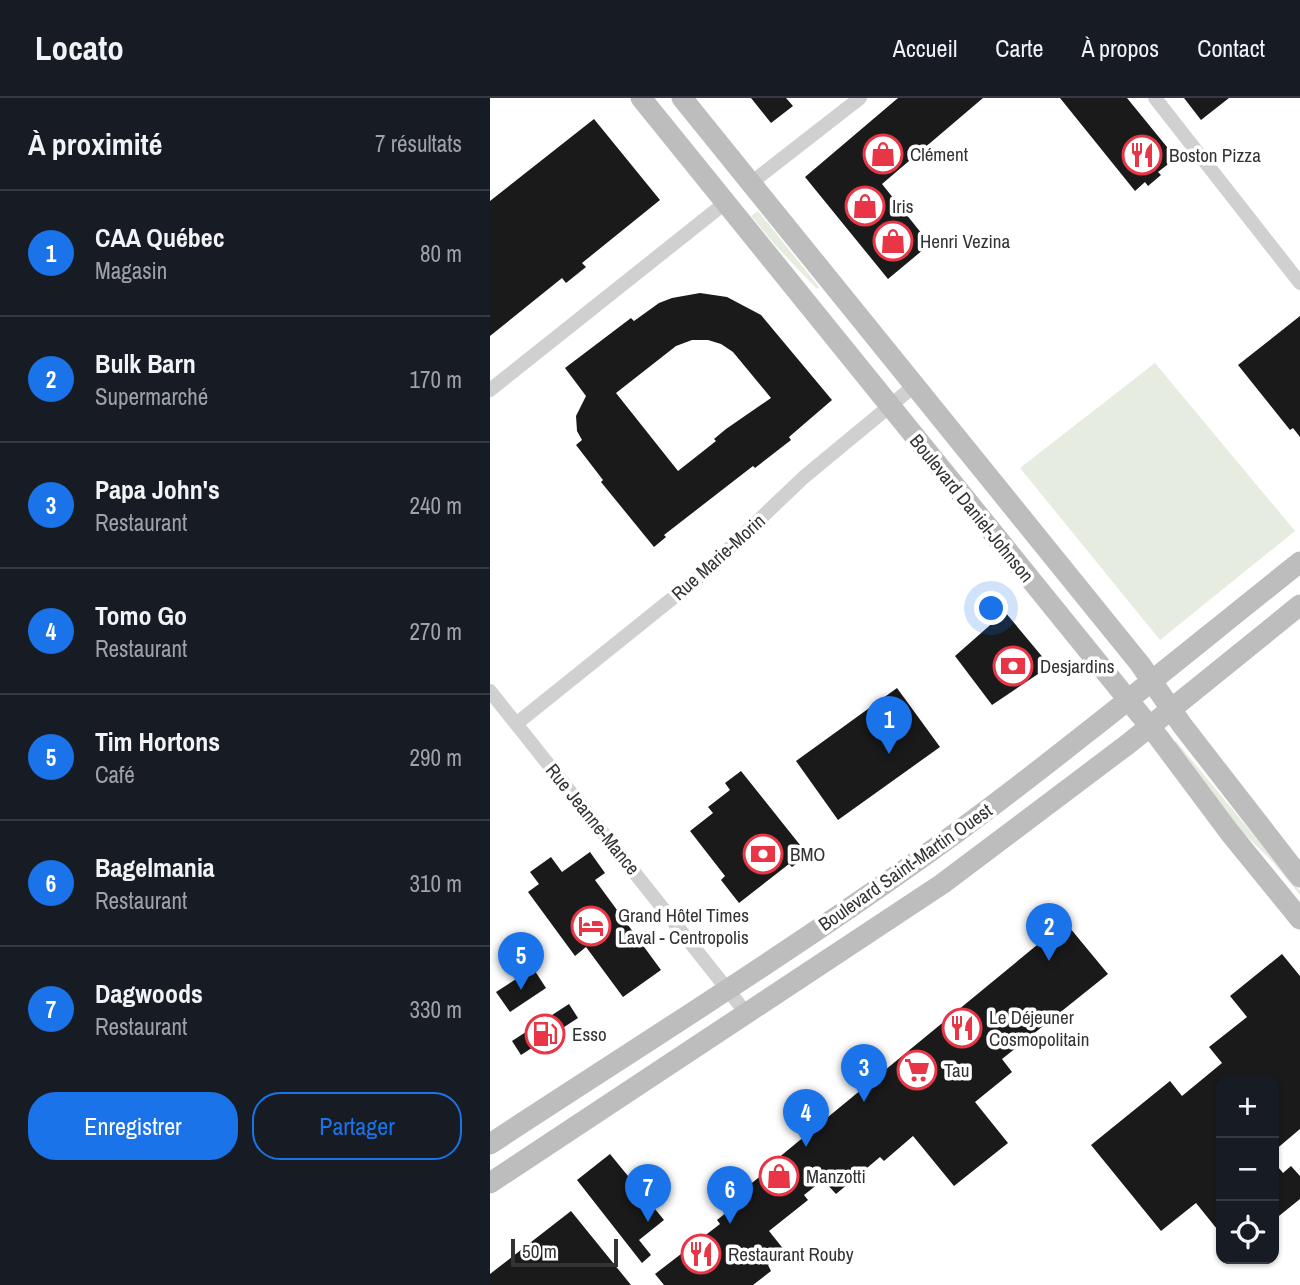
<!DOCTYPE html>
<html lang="fr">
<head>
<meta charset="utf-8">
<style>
	:root { --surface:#171b24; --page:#20242c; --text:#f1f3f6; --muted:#9ea1a6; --line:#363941; --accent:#1a73e8 }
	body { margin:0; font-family:"Archivo Narrow",sans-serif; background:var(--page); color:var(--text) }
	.controls { position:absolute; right:21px; bottom:21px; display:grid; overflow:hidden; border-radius:14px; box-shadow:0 2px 5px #0004 }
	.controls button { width:63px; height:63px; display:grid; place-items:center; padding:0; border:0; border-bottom:2px solid var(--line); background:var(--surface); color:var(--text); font:35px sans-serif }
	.scale { position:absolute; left:21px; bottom:18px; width:107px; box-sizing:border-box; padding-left:7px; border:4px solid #333; border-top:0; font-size:19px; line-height:24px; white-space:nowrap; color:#333; -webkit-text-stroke:5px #fff; paint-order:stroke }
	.you { position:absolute; left:502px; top:511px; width:24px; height:24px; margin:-18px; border:5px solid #fff; border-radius:50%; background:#1a73e8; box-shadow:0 0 0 10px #1a73e833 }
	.badge { display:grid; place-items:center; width:46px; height:46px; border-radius:50%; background:var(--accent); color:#fff; font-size:23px; font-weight:700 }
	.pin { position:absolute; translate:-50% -58px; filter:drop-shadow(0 2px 4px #0008) }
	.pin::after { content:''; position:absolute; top:37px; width:24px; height:21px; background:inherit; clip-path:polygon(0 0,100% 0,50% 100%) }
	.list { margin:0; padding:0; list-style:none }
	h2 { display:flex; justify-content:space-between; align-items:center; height:91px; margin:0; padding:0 28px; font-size:30px }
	h2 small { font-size:23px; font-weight:400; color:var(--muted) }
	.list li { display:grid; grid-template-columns:46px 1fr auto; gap:21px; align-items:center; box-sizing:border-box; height:126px; padding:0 28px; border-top:2px solid var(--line) }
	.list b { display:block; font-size:26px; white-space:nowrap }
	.list p { margin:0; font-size:23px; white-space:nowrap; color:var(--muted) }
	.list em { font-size:23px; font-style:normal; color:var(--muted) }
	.actions { display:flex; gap:14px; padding:21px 28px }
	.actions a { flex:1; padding:16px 0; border:2px solid var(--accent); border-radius:28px; text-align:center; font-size:24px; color:var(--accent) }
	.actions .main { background:var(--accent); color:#fff }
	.icon { flex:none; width:38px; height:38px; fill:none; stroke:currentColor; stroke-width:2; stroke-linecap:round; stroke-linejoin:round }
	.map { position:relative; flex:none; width:810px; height:1187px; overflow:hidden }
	header { display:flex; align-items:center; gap:42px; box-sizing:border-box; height:98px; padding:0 35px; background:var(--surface); border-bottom:2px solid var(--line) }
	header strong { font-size:33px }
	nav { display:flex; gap:38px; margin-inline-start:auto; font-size:24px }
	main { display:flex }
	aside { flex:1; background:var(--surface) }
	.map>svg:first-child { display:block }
	.green { fill:#e6ecdf }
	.building { fill:#1a1a1a; fill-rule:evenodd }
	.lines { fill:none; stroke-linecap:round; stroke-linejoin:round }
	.street { stroke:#d0d0d0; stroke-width:14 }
	.secondary { stroke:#bdbdbd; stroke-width:21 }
	.labels { text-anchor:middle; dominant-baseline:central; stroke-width:7; stroke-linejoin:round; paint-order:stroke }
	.poi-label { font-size:19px; fill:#333; stroke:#fff; text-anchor:start }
	.street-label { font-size:19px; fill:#333; stroke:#fff }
</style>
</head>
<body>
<header>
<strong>Locato</strong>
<nav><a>Accueil</a><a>Carte</a><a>À propos</a><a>Contact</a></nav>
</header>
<main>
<aside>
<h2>À proximité<small>7 résultats</small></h2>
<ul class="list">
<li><span class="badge">1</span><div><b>CAA Québec</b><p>Magasin</p></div><em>80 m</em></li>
<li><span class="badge">2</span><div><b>Bulk Barn</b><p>Supermarché</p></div><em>170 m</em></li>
<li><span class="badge">3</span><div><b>Papa John's</b><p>Restaurant</p></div><em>240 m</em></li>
<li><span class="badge">4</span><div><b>Tomo Go</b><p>Restaurant</p></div><em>270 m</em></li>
<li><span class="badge">5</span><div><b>Tim Hortons</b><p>Café</p></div><em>290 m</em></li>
<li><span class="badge">6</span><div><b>Bagelmania</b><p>Restaurant</p></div><em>310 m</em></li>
<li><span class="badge">7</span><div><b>Dagwoods</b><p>Restaurant</p></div><em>330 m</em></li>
</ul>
<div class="actions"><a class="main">Enregistrer</a><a>Partager</a></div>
</aside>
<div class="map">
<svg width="810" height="1187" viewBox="0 0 810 1187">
	<rect width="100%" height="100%" fill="#fff"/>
	<path class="green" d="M268 113 329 189 327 191 285 147 261 118Z
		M665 265 805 433 670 542 530 370Z
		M686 643 810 793V797L781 762 742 724 684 644Z"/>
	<path class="building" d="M261 0H296L303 8 281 25Z
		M408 0H493L392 86 440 146 398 181 315 79Z
		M570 0H637L686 60 668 74 671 77 658 88 655 84 645 93Z
		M694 0H739L711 22Z
		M104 21 170 102 92 165 96 169 76 185 72 180 0 238V103Z
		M210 195 237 199 271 217 342 302 299 339 301 342 265 370 263 368 174 437 176 439 164 449 111 384 113 382 86 347 92 342 87 333 86 318 96 298 75 270 141 220 144 223 169 205 182 200ZM202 242H218L231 246 243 254 281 300 236 331 224 341 226 343 188 373 126 295 186 248Z
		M810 218V339L803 330 800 332 748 267Z
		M515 514 560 568 502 607 465 558Z
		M407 590 450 649 348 722 306 663Z
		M251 673 318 757 302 769 299 766 249 805 231 782 235 778 200 733 223 715 218 709 240 692 235 685Z
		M100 754 115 775 105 782 171 872 133 899 96 849 85 858 38 794 49 786 40 774 61 759 72 774Z
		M575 824 618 876 512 961 522 974 485 1004 518 1045 464 1088 423 1038 394 1063 390 1059 346 1096 333 1082 314 1097 318 1102 279 1133 295 1153 278 1167 281 1173 263 1187H174L165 1176 230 1126 227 1122 252 1102 248 1096 288 1064 287 1061Z
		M792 856 810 878V1031L784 1053V982H731V1136L706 1105 671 1133 601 1047 680 983 692 998 732 965 719 949 757 919 740 898Z
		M43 870 56 890 20 914 6 894Z
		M79 906 88 920 31 957 22 943Z
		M120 1056 174 1122 149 1142 161 1157 152 1165 87 1082Z
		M784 1064 793 1075 801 1068 810 1078V1101L784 1122Z
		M81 1113 141 1187H0V1176Z"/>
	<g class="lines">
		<path class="street" d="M665 0 810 185
			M261 85 370 0
			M0 292 235 105
			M0 593 257 916
			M26 626 209 479 314 379 424 288"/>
		<path class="secondary" d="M151 0 669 640 740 735 810 821
			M192 0 650 566 692 627 810 779
			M0 1046C157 943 318 843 470 732 586 646 697 554 810 464
			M0 1085 452 786 638 646 810 507"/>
	</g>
	<defs>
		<symbol id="shop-ring" viewBox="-11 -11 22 22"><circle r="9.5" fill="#fff" stroke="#e93646" stroke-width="1.5"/><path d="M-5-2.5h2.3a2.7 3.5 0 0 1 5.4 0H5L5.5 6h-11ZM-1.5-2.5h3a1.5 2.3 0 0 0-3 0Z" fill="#e93646"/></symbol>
		<symbol id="restaurant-ring" viewBox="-11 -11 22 22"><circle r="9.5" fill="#fff" stroke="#e93646" stroke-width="1.5"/><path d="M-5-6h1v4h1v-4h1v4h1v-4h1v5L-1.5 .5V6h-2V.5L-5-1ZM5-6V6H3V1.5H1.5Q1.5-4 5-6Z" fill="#e93646"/></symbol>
		<symbol id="bank-ring" viewBox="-11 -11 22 22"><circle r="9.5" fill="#fff" stroke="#e93646" stroke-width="1.5"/><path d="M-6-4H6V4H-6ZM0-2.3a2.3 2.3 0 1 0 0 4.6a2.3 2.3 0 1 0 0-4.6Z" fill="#e93646"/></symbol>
		<symbol id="hotel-ring" viewBox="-11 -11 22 22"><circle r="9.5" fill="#fff" stroke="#e93646" stroke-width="1.5"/><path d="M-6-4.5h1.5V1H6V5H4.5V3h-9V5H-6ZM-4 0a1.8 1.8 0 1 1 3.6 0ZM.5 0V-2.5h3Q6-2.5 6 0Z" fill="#e93646"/></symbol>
		<symbol id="fuel-ring" viewBox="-11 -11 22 22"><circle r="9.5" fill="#fff" stroke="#e93646" stroke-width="1.5"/><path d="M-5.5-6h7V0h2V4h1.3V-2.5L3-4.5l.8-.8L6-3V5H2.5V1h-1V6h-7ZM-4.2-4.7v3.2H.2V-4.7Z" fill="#e93646"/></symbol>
		<symbol id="supermarket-ring" viewBox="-11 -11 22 22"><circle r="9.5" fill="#fff" stroke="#e93646" stroke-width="1.5"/><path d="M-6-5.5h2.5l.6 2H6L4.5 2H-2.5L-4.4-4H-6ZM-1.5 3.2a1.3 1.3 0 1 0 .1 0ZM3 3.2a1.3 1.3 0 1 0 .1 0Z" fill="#e93646"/></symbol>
	</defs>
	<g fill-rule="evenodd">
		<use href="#shop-ring" x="371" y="34" width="44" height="44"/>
		<use href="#restaurant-ring" x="630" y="35" width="44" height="44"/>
		<use href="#shop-ring" x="353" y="86" width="44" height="44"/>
		<use href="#shop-ring" x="381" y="121" width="44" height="44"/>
		<use href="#bank-ring" x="501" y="546" width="44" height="44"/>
		<use href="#bank-ring" x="251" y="734" width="44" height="44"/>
		<use href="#hotel-ring" x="79" y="806" width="44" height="44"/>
		<use href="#restaurant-ring" x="450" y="908" width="44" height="44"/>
		<use href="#fuel-ring" x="33" y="914" width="44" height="44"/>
		<use href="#supermarket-ring" x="405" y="950" width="44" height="44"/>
		<use href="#shop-ring" x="267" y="1056" width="44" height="44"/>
		<use href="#restaurant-ring" x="189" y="1134" width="44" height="44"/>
	</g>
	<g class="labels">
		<g class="poi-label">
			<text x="420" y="56">Clément</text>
			<text x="679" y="57">Boston Pizza</text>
			<text x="402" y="108">Iris</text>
			<text x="430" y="143">Henri Vezina</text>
			<text x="550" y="568">Desjardins</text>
			<text x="300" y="756">BMO</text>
			<text x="128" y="817">Grand Hôtel Times<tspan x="128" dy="22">Laval - Centropolis</tspan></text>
			<text x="499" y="919">Le Déjeuner<tspan x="499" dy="22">Cosmopolitain</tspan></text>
			<text x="82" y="936">Esso</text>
			<text x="454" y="972">Tau</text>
			<text x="316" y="1078">Manzotti</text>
			<text x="238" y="1156">Restaurant Rouby</text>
		</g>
		<g class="street-label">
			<text transform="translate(482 410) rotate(51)">Boulevard Daniel-Johnson</text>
			<text transform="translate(228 459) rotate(-42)">Rue Marie-Morin</text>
			<text transform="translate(103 721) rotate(51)">Rue Jeanne-Mance</text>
			<text transform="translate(415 769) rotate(-35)">Boulevard Saint-Martin Ouest</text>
		</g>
	</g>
</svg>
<div class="controls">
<button>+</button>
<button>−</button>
<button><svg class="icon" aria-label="locate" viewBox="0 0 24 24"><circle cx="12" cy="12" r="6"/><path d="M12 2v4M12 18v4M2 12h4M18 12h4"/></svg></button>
</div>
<div class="scale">50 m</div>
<div class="you"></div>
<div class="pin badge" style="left:399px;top:656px">1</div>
<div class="pin badge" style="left:559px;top:863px">2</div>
<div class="pin badge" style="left:374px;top:1004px">3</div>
<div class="pin badge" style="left:316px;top:1049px">4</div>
<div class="pin badge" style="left:31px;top:892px">5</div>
<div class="pin badge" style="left:240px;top:1126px">6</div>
<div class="pin badge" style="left:158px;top:1124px">7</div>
</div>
</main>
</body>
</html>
